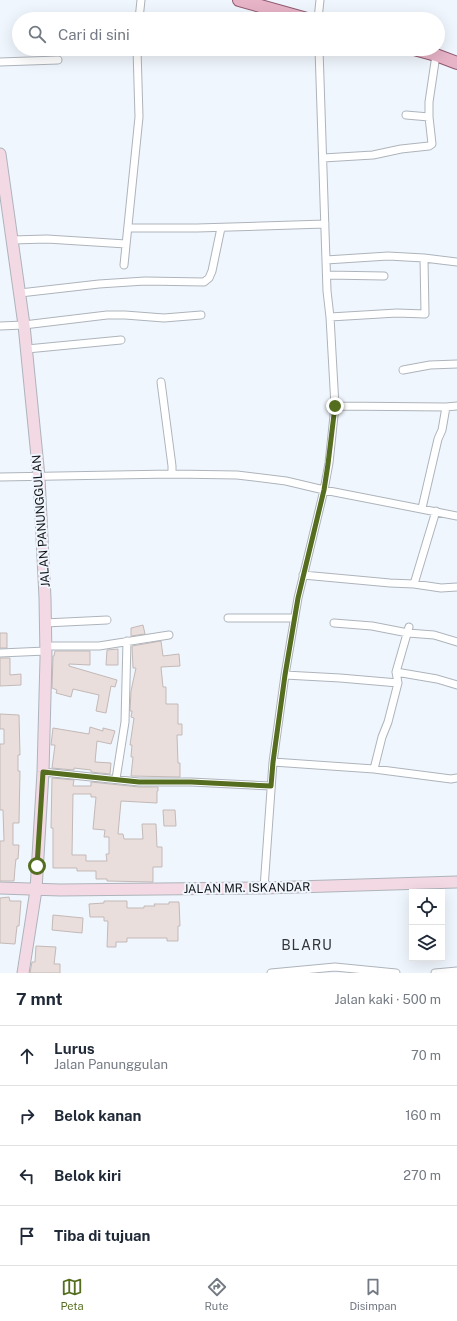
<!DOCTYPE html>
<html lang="id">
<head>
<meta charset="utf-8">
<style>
	:root { --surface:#fff; --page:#f6f6f7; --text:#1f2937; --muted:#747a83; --line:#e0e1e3; --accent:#556d1e }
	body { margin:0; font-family:"Public Sans",sans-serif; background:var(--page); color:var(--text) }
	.controls { position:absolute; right:12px; bottom:12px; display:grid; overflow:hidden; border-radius:0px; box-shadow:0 4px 16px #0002 }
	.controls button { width:36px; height:36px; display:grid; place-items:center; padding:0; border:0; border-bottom:1px solid var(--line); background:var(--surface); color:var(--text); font:20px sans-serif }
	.stop { position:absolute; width:12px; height:12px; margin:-9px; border:3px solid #556d1e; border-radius:50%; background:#fff }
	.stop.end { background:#556d1e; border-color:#fff; box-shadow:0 1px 4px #0008 }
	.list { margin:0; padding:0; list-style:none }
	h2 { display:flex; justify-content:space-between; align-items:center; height:52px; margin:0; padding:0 16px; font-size:17px }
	h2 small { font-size:13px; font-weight:400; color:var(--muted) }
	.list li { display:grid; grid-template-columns:26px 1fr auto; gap:12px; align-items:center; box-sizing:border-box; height:60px; padding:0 16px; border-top:1px solid var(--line) }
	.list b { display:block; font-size:15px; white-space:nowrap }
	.list p { margin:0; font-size:13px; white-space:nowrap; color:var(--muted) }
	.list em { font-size:13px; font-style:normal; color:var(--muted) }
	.icon { flex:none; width:22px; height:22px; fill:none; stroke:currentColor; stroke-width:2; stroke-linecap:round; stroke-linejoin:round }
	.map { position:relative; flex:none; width:457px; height:973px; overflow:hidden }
	.search { position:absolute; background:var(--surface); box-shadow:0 4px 16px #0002; left:12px; right:12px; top:12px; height:44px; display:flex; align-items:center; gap:10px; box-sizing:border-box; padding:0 14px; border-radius:22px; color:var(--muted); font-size:15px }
	.sheet { height:292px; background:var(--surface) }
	nav { display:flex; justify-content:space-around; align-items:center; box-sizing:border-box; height:56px; border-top:1px solid var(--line); background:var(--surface); font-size:11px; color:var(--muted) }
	nav a { display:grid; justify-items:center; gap:2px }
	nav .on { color:var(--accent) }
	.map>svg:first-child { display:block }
	.building { fill:#e9dedc; stroke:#c3b9b7; fill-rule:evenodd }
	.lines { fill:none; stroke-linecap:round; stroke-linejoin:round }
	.minor-casing { stroke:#aeb4bb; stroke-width:9 }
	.secondary-casing { stroke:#aeb4bb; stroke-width:13 }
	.primary-casing { stroke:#915a71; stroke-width:14 }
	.minor { stroke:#fff; stroke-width:7 }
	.secondary { stroke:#f3d9e3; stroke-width:11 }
	.primary { stroke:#e7b3c7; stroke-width:12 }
	.route { stroke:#556d1e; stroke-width:5 }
	.labels { text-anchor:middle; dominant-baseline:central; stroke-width:4; stroke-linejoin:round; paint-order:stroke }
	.street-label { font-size:12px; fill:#101215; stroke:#f0f6fd }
	.quarter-label { font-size:14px; letter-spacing:1px; fill:#31363b; stroke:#f0f6fd }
</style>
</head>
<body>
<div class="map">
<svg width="457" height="973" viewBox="0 0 457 973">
	<rect width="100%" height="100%" fill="#f0f6fd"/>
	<path class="building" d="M143 625 145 634 131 636V628Z
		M0 633H7V648H0Z
		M161 641 163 656 179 654 180 666 161 667 163 687H166V704H178V724H182V735H177L178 763H180V777L131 776 133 757H131L132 745H130L134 718 131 717 132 711H130L131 691 136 668H133L132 646Z
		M118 649V665H106L107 650Z
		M55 651H90V665L69 664V666L117 680 115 687 111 686 106 713 96 711 99 695 73 689 71 697 56 693 57 690 52 688 53 656H54Z
		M0 658H10V675L21 674V685L0 686Z
		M0 714 19 715 20 755H18V771H20L19 823H13V845H19L18 859H16L15 868 14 881H0V841H4L3 810H0V744H4V729H0Z
		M90 727 103 731V728L115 731 111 744 97 741 95 762 111 763 110 774 91 772V770L74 768V770L52 768 55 745H51L53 728 89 734Z
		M52 778 74 780 73 786H91V782L139 787H158V791H157V803L121 801 118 834H123L124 839H143L142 824H156L157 847H162V867H153V882L107 881V879H96V871H77V868H53V828H51ZM73 794H91V797H96L93 829 105 830 104 837H109V854H106L107 861H86V855H72Z
		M163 810H175L176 826H164Z
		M9 897 10 901H21L19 926H17L15 944 0 943V898Z
		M104 901H127V908H144V906H155L154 904H169V902H179L180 926H178V941H167V938H127V942H116V947H107L108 921H104V917H90L89 904 104 903Z
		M53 915 83 918 82 933 52 930Z
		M36 946 56 947 54 964H60V973H30L32 962H35Z"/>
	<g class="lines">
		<defs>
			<path id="minor" d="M139 19 141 0
				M318 19 320 0
				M0 62 58 60
				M406 115 429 117V102L436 55
				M323 158 373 155 401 149 429 146 432 144 429 117
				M128 228H197L325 224
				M12 240 47 239 126 244
				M326 260 388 256 424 258 457 262
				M124 265 139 117 137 49
				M327 275 384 276
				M20 293 99 284 145 281 204 282 209 278 212 271 221 228
				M330 317 397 313 425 314 424 258
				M0 326 24 325 107 315H125L164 318 201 315
				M27 349 121 340
				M403 370 430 365 457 364
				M161 382 172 466V474
				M335 406 446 407 457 406
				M0 477 172 474 237 475 286 481 324 490 457 516
				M422 508 438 439 442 430 446 407
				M303 575 390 583 414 584 441 588 457 587
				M414 584 436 511
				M228 618H294
				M45 623 107 620
				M334 623 372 626 408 633 434 635 457 642
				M46 646H99L169 635
				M0 653 46 651
				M396 672 437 679 457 685
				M285 675 340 678 398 683
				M273 762 374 769 451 779 457 778
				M374 769 382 737 388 722 398 683 396 672 409 627
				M43 772 139 782H191L271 786
				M116 779 125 722 127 641
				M264 888 273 762 285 675 298 598 324 490 329 463 335 406 330 317 327 291 319 49
				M271 973 335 967 396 973
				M435 973 457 971"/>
			<path id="secondary" d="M0 154 24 325 39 477 45 598 46 658 43 772 36 890 23 973
				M0 888 60 890 264 888 457 882"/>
			<path id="primary" d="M239 0 307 19
				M414 49 436 55 457 63"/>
		</defs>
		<use href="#minor" class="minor-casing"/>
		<use href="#secondary" class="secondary-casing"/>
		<use href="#primary" class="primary-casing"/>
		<use href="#minor" class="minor"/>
		<use href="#secondary" class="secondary"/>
		<use href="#primary" class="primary"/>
	</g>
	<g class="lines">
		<path class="route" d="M37 866 43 772 139 782H191L271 786 273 762 285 675 298 598 324 490 328 464 335 406"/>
	</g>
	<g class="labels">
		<g class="street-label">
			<text transform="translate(41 521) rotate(-94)">JALAN PANUNGGULAN</text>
			<text transform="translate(247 888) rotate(-1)">JALAN MR. ISKANDAR</text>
		</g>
		<g class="quarter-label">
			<text x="307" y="945">BLARU</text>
		</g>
	</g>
</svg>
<div class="controls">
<button><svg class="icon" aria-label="locate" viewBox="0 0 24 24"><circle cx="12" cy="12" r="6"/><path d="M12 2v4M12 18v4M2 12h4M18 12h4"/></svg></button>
<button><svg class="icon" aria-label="layers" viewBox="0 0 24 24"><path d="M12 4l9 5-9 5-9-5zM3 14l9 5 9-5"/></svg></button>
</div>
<div class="stop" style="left:37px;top:866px"></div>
<div class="stop end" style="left:335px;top:406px"></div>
<div class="search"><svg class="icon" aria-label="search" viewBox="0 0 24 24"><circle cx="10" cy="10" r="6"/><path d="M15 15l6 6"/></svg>Cari di sini</div>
</div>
<section class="sheet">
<h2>7 mnt<small>Jalan kaki · 500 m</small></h2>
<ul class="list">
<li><svg class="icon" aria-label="ahead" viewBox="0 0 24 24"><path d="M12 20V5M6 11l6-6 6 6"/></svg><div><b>Lurus</b><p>Jalan Panunggulan</p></div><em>70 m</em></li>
<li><svg class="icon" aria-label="right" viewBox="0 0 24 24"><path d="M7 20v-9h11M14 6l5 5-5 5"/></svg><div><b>Belok kanan</b></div><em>160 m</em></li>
<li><svg class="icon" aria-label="left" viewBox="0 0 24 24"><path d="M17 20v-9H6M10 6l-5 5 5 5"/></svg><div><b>Belok kiri</b></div><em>270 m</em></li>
<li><svg class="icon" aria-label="arrive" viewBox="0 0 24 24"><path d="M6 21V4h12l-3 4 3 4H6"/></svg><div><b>Tiba di tujuan</b></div></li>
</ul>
</section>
<nav>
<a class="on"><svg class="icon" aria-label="map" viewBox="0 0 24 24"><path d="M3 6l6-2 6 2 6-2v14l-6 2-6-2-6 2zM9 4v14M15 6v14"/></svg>Peta</a>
<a><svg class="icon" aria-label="directions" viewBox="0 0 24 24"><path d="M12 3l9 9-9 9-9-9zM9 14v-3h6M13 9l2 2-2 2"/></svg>Rute</a>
<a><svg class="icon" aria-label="saved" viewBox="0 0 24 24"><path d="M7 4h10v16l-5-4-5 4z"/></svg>Disimpan</a>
</nav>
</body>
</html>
